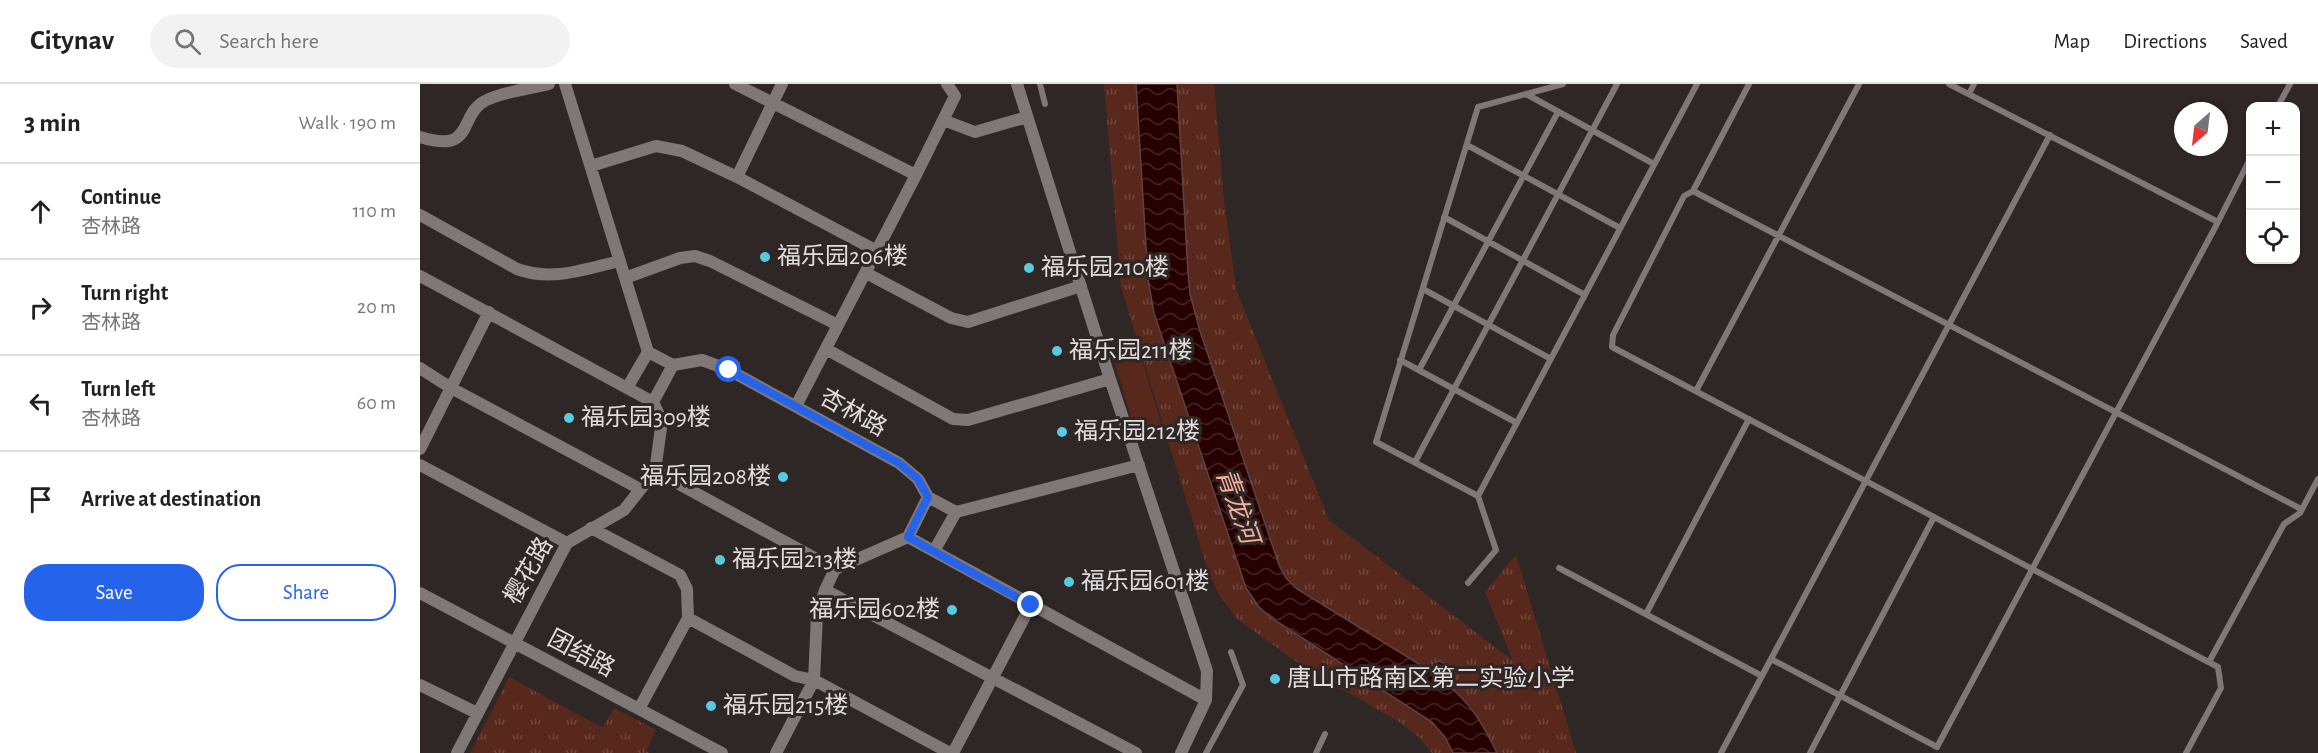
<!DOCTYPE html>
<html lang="en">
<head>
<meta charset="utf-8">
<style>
	:root { --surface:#fff; --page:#f2f2f2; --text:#202124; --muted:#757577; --line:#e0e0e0; --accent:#2563eb }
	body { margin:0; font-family:"Alegreya Sans","Noto Sans SC",sans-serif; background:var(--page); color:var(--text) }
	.controls { position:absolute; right:18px; top:18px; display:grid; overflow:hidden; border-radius:12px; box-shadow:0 2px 4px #0004 }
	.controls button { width:54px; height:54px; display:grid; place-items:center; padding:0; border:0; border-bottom:2px solid var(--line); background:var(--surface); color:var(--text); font:30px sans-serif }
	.compass { position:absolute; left:1754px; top:18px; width:54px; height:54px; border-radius:50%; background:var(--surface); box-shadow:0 2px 4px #0004; rotate:208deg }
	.stop { position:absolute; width:18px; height:18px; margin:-14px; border:4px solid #2563eb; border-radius:50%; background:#fff }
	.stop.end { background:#2563eb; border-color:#fff; box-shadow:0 2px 6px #0008 }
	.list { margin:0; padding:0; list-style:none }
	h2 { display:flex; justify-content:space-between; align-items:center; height:78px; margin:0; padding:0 24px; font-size:26px }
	h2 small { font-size:20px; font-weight:400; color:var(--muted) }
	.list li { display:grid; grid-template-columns:39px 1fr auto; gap:18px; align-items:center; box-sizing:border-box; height:96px; padding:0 24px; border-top:2px solid var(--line) }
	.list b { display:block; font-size:22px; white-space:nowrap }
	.list p { margin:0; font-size:20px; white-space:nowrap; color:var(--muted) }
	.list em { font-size:20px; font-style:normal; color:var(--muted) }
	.actions { display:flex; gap:12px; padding:18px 24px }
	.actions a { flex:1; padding:14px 0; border:2px solid var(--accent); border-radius:24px; text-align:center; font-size:21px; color:var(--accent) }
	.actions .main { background:var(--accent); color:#fff }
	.icon { flex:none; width:33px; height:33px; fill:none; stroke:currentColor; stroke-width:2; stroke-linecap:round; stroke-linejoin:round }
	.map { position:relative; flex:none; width:1898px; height:669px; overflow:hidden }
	header { display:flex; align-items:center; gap:36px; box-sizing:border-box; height:84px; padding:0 30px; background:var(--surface); border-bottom:2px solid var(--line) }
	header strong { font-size:28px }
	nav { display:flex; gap:33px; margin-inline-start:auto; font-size:21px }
	.search { width:420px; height:54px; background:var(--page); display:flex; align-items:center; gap:15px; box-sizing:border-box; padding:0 21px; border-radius:33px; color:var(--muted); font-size:22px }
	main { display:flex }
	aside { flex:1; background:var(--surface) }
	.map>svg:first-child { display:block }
	.grass { fill:#59281d }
	.park { fill:url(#park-tufts) }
	.water { fill:url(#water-waves); stroke:#5e4242; stroke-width:1.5 }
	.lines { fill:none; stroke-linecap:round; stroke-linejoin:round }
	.service { stroke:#807876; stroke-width:6 }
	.minor { stroke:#807876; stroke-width:12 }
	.route { stroke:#2563eb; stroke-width:8 }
	.poi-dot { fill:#57c9e1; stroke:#2e2726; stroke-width:2 }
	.labels { text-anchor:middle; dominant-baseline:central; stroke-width:6; stroke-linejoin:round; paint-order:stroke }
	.poi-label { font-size:24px; fill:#e0dcdb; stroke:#2e2726; text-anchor:start }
	.street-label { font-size:24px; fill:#e0dcdb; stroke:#2e2726 }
	.water-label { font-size:26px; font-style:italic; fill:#f5ae9d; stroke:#2e2726 }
</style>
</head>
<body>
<header>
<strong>Citynav</strong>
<div class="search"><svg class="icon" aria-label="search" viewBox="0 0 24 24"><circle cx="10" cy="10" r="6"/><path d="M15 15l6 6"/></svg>Search here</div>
<nav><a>Map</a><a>Directions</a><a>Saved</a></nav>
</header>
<main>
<aside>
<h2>3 min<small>Walk · 190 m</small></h2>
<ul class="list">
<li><svg class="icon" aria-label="ahead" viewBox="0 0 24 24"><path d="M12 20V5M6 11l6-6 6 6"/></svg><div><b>Continue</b><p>杏林路</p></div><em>110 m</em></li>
<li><svg class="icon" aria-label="right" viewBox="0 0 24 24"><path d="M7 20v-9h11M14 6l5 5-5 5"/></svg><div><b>Turn right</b><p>杏林路</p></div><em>20 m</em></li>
<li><svg class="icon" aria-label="left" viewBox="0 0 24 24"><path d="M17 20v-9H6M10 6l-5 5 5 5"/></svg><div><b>Turn left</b><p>杏林路</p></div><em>60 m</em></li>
<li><svg class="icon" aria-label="arrive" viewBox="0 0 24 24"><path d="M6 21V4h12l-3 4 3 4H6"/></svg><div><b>Arrive at destination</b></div></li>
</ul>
<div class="actions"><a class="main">Save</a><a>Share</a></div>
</aside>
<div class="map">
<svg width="1898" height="669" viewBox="0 0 1898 669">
	<defs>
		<pattern id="park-tufts" width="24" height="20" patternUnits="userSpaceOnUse" patternTransform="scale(1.5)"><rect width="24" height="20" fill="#59281d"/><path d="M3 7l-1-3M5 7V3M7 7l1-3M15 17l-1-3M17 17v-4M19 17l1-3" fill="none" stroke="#71473d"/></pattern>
		<pattern id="water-waves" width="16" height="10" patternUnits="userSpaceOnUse" patternTransform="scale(1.5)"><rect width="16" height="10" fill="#270000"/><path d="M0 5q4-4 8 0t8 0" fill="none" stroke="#462525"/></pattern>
	</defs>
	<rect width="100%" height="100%" fill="#2e2726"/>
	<path class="grass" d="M721 273 744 349 718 357 695 280Z"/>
	<path class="park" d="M684 0H716L728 195 734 229 806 446 839 523 853 535 1012 638 1025 653 1033 669H1012L1001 655 981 639 885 584 817 535 798 509 787 484 701 203Z
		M757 0H794L804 117 816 205 909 436 1093 577 1065 508 1096 471 1156 669H1077C1062 640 1051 618 1024 598L1019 577 1007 585 876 505 866 494 859 481 780 247 770 210 768 189Z
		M89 593 183 644 194 624 236 646 226 667 230 669H50Z"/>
	<path class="water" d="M716 0H757L768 189 770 210 780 247 859 481 866 494 877 505 1007 585 1019 577 1028 581 1024 598C1050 618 1063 640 1077 669H1033L1025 653 1012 638 853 535 839 523 826 504 734 229 728 195Z"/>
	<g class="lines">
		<path class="service" d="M620 0 625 20
			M1329 0 1273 107 1264 112 1193 251 1192 263 1798 583 1801 604 1766 669
			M1529 0 1798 138 1830 75
			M1106 10 1234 80
			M1549 10 1554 0
			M1858 22 1870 0
			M1630 51 1351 575 1517 663 1798 138
			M1047 61 1200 144
			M1273 107 1881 425
			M1024 133 1165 211
			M1003 205 1131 275
			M980 276 1097 339
			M999 286 1138 28
			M1276 307 1439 0
			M995 378 1197 0
			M1058 412 1277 0
			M1139 484 1342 592
			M1048 499 1076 466 1058 412 956 358 1058 23 1143 0
			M1226 530 1329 335
			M1789 578 1864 440 1880 429 1898 395
			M786 669 823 601 811 568
			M896 669 905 650
			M1301 669 1351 575
			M1390 669 1514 433"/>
		<path class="minor" d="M145 0 228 268
			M315 0 496 91
			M597 0 690 295 787 587 786 616 761 669
			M523 36 555 48 607 33
			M0 53C58 71 36 28 69 15 87 7 110 5 129 0
			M171 82 236 62 262 67 317 93 457 167
			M317 93 362 0
			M0 131 97 185C133 198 164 185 200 177
			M446 189 531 234 548 238 661 202
			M0 192 233 318
			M205 194 260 174 275 172 290 177 418 241
			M406 265 533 335 548 336 690 295
			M228 268 253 281
			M0 284 31 304 220 405
			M207 304 228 268
			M233 318 253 281 282 276 309 286 479 379 498 395 508 413 488 453
			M376 322 496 91 535 12 527 0
			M0 365 69 228
			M0 381 147 459
			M235 387 415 485
			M508 413 536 428 719 381
			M171 444 260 491 267 505 268 534 219 625
			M488 453 786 616
			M514 467 536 428
			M415 485 488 453
			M405 506 716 669
			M0 509 302 669
			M268 534 375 592 394 596 530 669
			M0 601 57 629
			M37 669 147 459 204 426 235 387 242 337 233 318
			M356 669 394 596 397 531 405 506 415 485
			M533 669 611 521"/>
	</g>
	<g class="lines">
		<path class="route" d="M309 286 479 379 498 395 508 413 488 453 611 521"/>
	</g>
	<g class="poi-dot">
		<circle cx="345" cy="173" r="6"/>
		<circle cx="609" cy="184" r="6"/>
		<circle cx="637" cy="267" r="6"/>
		<circle cx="149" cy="334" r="6"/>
		<circle cx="642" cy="348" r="6"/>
		<circle cx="363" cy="393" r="6"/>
		<circle cx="300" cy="476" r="6"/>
		<circle cx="649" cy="498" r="6"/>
		<circle cx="532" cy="526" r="6"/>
		<circle cx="855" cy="595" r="6"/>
		<circle cx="291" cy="622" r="6"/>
	</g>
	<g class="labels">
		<g class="poi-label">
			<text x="357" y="173">福乐园206楼</text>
			<text x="621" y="184">福乐园210楼</text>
			<text x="649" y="267">福乐园211楼</text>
			<text x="161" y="334">福乐园309楼</text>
			<text x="654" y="348">福乐园212楼</text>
			<text x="351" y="393" text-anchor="end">福乐园208楼</text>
			<text x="312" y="476">福乐园213楼</text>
			<text x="661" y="498">福乐园601楼</text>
			<text x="520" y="526" text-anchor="end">福乐园602楼</text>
			<text x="867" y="595">唐山市路南区第二实验小学</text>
			<text x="303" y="622">福乐园215楼</text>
		</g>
		<g class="street-label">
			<text transform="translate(433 329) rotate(29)">杏林路</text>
			<text transform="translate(109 487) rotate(-60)">樱花路</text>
			<text transform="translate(161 570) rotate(28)">团结路</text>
		</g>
		<g class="water-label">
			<text transform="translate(817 422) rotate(70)">青龙河</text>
		</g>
	</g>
</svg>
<div class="controls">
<button>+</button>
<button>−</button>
<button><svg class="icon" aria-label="locate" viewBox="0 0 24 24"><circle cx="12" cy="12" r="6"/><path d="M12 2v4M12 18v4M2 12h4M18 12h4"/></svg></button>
</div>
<svg class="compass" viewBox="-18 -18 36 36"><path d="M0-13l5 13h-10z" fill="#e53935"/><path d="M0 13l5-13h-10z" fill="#757577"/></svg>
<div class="stop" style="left:309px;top:286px"></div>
<div class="stop end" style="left:611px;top:521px"></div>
</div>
</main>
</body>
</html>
